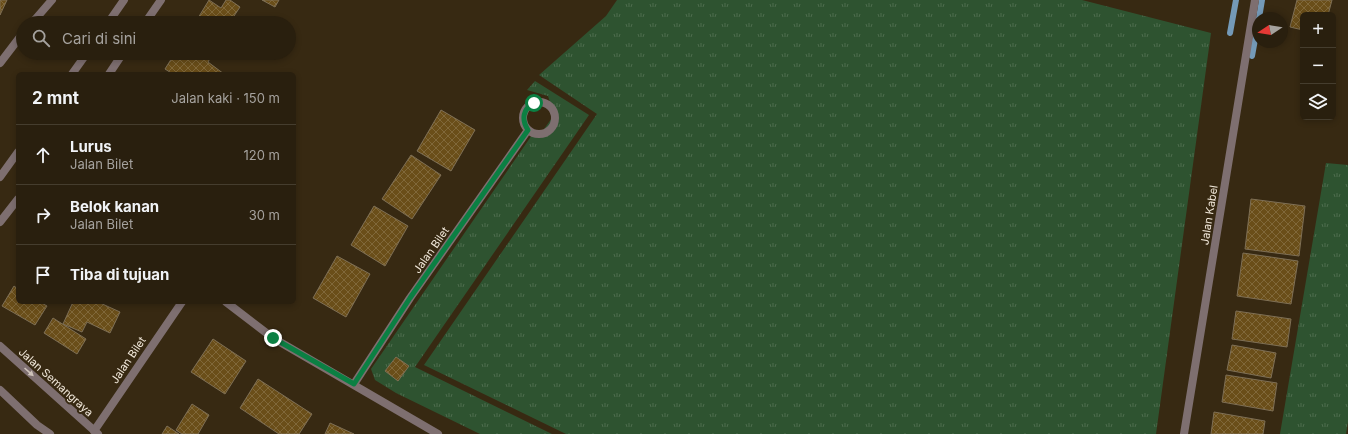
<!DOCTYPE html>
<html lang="id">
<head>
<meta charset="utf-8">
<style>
	:root { --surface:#291f0e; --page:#312717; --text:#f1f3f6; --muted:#a5a29e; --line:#453d2e }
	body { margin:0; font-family:Inter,sans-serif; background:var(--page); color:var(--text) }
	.controls { position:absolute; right:12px; top:12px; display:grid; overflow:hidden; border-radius:6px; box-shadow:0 2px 6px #0003 }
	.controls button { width:36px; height:36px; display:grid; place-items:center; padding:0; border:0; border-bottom:1px solid var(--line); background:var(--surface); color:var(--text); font:20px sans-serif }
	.compass { position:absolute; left:1252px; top:12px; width:36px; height:36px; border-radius:50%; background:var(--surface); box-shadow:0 2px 6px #0003; rotate:258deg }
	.stop { position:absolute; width:12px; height:12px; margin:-9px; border:3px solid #0b8043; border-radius:50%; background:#fff }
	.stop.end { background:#0b8043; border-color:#fff; box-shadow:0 1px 4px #0008 }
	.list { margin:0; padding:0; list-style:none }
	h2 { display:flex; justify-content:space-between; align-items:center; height:52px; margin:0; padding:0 16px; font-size:17px }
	h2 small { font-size:13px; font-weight:400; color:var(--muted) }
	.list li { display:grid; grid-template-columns:26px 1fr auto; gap:12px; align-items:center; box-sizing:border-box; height:60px; padding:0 16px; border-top:1px solid var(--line) }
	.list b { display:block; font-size:15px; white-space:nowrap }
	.list p { margin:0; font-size:13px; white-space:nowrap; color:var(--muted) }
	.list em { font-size:13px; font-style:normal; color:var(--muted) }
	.icon { flex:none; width:22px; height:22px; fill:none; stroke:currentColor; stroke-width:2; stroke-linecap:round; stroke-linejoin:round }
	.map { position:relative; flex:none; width:1348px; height:434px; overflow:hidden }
	.search { position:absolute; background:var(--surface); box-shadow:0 2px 6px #0003; left:16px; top:16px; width:280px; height:44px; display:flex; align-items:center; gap:10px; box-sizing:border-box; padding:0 14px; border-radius:22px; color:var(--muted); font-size:15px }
	.panel { position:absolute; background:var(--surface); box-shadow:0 2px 6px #0003; left:16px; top:72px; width:280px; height:232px; border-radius:6px }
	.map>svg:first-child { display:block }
	.grass { fill:url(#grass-tufts) }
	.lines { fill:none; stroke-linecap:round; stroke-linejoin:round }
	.stream { stroke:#749ab8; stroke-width:6 }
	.building { fill:url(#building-cross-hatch); stroke:#7e6f55 }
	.service { stroke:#7e6f70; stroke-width:8 }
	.minor { stroke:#7e6f70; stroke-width:8 }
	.oneway { fill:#cec3ba }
	.route { stroke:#0b8043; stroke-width:5 }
	.labels { text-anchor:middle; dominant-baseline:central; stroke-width:4; stroke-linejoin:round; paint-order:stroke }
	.street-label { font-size:11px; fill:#f0e7d9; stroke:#372912 }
</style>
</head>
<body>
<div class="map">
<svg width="1348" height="434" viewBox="0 0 1348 434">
	<defs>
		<pattern id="grass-tufts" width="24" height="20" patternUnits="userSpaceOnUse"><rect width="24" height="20" fill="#2e5330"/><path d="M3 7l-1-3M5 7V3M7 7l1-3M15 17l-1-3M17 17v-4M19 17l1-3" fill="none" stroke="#4d6c4d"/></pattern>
		<pattern id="building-cross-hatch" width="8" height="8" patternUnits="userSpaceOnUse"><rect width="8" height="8" fill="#6a4e19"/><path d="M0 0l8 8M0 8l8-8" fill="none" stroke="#80683a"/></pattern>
	</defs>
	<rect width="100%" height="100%" fill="#372912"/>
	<path class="grass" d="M617 0H1082L1211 33 1156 434H566L424 365 597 114 539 75 606 16Z
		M535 81 589 115 415 367 552 434H480L396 393 375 380 371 369 534 132H542L554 115 548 96 527 90Z
		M1326 163 1348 165V422L1346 434H1280Z"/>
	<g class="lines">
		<path class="stream" d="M1259 18 1262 0
			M1230 33 1236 0
			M1252 56 1258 23"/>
	</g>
	<path class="building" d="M0 0H7L0 15Z
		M209 0 221 8 226 0H230L240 7 234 16 245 23H195Z
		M262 0H279L275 7Z
		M1297 0H1332L1328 15H1303V30L1290 27Z
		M175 53H213L208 62 224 74H173L165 69Z
		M441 110 475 130 451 171 417 151Z
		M411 155 441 175 412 219 382 199Z
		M1251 199 1305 206 1299 256 1245 249Z
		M374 206 408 226 385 266 351 245Z
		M1243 253 1298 261 1291 304 1237 296Z
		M337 256 370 274 346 317 313 298Z
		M14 286 18 289V302H40L47 306 35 325 2 306Z
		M73 302H98L120 312 110 333 87 322 82 332 63 324Z
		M1236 311 1291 319 1287 347 1232 339Z
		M53 318 86 339 77 354 44 333Z
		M213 339 246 361 225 394 191 372Z
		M1232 345 1276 353 1271 378 1227 370Z
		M396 357 409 366 398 381 385 371Z
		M1226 375 1277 383 1273 411 1222 402Z
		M258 379 312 414 299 434H279L240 408Z
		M192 404 209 415 198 434H182L176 430Z
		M1214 412 1265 421 1263 434H1211Z
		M330 423 354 434H325Z
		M167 426 179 434H162Z"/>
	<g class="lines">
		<path class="service" d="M32 23 52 0
			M0 63 23 33"/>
		<path class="minor" d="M108 23 124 0
			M145 23 161 0
			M72 74 87 53
			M109 74 123 53
			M523 118a16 16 0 1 1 32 0a16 16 0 1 1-32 0Z
			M0 177 18 152
			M0 222 18 199
			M226 302 273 338 438 434
			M0 346 98 434
			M354 384 410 298 528 130
			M0 390 37 425 50 434
			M94 431 182 302
			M1184 434 1255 0"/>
	</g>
	<defs><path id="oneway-solid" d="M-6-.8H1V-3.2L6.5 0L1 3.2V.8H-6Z"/></defs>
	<use class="oneway" href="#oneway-solid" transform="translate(29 372) rotate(42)"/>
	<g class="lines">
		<path class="route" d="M273 338 354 384 410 298 528 130C521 119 523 109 534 103"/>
	</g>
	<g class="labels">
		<g class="street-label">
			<text transform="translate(1209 215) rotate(-81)">Jalan Kabel</text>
			<text transform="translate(431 250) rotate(-55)">Jalan Bilet</text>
			<text transform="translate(128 360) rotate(-56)">Jalan Bilet</text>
			<text transform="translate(56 382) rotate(42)">Jalan Semangraya</text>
		</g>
	</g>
</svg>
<div class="controls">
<button>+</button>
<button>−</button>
<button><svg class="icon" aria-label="layers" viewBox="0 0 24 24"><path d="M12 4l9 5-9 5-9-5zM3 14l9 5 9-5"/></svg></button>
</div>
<svg class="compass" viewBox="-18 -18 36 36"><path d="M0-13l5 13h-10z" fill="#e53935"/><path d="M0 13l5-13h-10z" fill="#a5a29e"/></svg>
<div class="stop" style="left:534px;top:103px"></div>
<div class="stop end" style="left:273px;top:338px"></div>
<div class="search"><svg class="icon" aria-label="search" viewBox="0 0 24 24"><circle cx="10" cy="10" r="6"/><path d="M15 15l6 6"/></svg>Cari di sini</div>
<section class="panel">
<h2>2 mnt<small>Jalan kaki · 150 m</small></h2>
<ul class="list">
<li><svg class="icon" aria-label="ahead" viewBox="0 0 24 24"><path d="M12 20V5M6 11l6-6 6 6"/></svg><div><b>Lurus</b><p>Jalan Bilet</p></div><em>120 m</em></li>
<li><svg class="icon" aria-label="right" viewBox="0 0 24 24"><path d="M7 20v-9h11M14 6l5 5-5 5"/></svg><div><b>Belok kanan</b><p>Jalan Bilet</p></div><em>30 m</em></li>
<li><svg class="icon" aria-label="arrive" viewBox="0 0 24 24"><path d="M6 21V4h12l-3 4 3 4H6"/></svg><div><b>Tiba di tujuan</b></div></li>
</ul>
</section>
</div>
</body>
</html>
